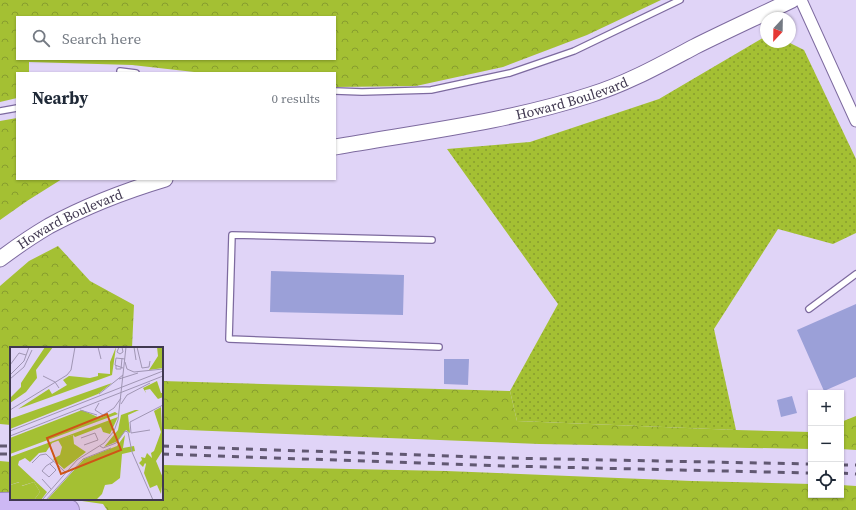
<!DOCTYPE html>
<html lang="en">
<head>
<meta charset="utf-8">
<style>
	:root { --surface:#fff; --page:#f6f6f7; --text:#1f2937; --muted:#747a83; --line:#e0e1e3 }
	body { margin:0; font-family:"Source Serif 4",serif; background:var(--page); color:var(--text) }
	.controls { position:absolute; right:12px; bottom:12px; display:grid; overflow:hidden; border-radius:0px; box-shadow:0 1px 3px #0004 }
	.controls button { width:36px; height:36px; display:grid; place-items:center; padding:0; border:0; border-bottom:1px solid var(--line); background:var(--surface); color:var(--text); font:20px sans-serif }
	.compass { position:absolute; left:760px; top:12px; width:36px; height:36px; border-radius:50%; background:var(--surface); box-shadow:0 1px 3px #0004; rotate:202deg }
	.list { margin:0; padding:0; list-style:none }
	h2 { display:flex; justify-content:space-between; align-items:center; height:52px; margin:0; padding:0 16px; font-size:17px }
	h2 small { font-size:13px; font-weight:400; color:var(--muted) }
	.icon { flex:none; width:22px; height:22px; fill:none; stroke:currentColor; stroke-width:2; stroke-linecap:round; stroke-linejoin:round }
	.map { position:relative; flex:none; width:856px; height:510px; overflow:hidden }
	.search { position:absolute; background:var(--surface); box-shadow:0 1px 3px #0004; left:16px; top:16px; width:320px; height:44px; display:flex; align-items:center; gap:10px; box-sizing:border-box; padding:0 14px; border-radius:0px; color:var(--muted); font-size:15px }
	.panel { position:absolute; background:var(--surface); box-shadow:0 1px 3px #0004; left:16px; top:72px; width:320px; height:108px; border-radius:0px }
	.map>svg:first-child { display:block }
	.grass { fill:url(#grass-dots) }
	.forest { fill:url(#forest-crowns); fill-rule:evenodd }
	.building { fill:#9ba0d8 }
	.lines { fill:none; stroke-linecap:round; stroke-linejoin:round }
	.service-casing { stroke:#7d6a9f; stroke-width:8 }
	.minor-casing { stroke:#7d6a9f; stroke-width:13 }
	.secondary-casing { stroke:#7d6a9f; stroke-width:17 }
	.motorway-casing { stroke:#9c8bbb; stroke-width:22 }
	.service { stroke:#fff; stroke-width:5.5 }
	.minor { stroke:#fff; stroke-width:11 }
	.secondary { stroke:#fff; stroke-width:15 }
	.motorway { stroke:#cdb8f4; stroke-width:20 }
	.rail { stroke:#615872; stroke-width:3; stroke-dasharray:7 7; stroke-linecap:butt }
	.labels { text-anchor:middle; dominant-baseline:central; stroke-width:3.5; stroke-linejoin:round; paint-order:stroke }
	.street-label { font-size:14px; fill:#403850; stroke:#fcfcfc }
	.inset-road { fill:none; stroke:#a096b4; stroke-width:1 }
	.view { fill:#cf5416; fill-opacity:0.15; stroke:#cf5416; stroke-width:2 }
	.inset-edge { fill:none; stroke:#403850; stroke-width:2 }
</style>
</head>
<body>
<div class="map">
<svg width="856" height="510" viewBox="0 0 856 510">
	<defs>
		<pattern id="grass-dots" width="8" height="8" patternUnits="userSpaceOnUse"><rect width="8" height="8" fill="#a4c033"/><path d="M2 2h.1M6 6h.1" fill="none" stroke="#879d2e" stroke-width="1.8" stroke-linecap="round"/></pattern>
		<pattern id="forest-crowns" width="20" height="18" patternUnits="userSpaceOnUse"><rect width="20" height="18" fill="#a4c033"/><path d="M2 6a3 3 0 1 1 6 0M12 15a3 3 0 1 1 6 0" fill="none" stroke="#879d2e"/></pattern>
	</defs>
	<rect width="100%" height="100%" fill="#e0d4f7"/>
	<path class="grass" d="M766 36V42H788L804 50 856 159V233L833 244 778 229 714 329 736 430 517 421 510 391 558 304 447 149 530 142 659 99Z"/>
	<path class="forest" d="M0 0H661L587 35 503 67 416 86 335 87V73H203L132 65 29 62V73H17V98L0 102ZM17 17H335V59H17Z
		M17 118V179H62L27 201 0 220V121Z
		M58 246 90 281 134 305 132 348H11V425L0 424V286L29 261Z
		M162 381 510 391 517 421 736 430 811 432V449L539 444 162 429Z
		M856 416V450L841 449V422Z
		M0 461 11 462V493H0Z
		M162 465 446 471 692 481 811 484V495H841V485L856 486V510H107L103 504 68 499H162Z"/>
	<path class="building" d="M271 271 404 275 403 315 270 312Z
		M856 304V377L824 391 797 330Z
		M444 359H469L468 385 444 384Z
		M792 396 797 413 781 417 777 400Z"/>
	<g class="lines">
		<defs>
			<path id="service" d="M120 71 136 73
				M335 91 362 92 431 90 510 73 574 51 680 0
				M0 111 17 108
				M432 240 232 235 229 339 439 347
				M809 309 856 274"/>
			<path id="minor" d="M801 0 856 121"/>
			<g id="secondary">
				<path id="s1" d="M335 147C420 132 507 122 590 95 626 84 660 65 694 47 726 31 759 16 792 0"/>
				<path id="s2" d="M0 259C16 247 32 236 49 226 86 206 125 191 165 179"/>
			</g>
			<path id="motorway" d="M0 503C23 502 47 503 69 510"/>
		</defs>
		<use href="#service" class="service-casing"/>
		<use href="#minor" class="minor-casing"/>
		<use href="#secondary" class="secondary-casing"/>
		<use href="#motorway" class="motorway-casing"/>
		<use href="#service" class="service"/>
		<use href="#minor" class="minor"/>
		<use href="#secondary" class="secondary"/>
		<use href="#motorway" class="motorway"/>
		<path class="rail" d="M0 446H11
			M162 446 506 458 811 464
			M0 454H11
			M162 454 506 466 811 473
			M841 465H856
			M841 473 856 474"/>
	</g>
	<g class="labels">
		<g class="street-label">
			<text stroke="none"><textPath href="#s1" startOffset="242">Howard Boulevard</textPath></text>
			<text stroke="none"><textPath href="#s2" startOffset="81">Howard Boulevard</textPath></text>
		</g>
	</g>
	<g transform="translate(10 347)">
		<rect width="153" height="153" fill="#e0d4f7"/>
		<path d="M147 34 151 46H153V50L148 52 140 42 135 43 136 46 133 41ZM63 88 64 97 76 105 54 122 43 112 50 108 52 100 48 93ZM10 135 12 139 24 135 30 145 24 153H0V138Z" fill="#a4c033"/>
		<path d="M35 0H43L26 23 27 31 16 45 0 56V51L11 40V36ZM106 0 102 28 8 62 39 42 42 47 57 38 53 33 59 29 80 31 88 29V26L100 27V15ZM147 0H153V21L139 23 148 9ZM102 36 88 47 0 82V72ZM151 60 153 103 146 114 153 131 151 147 147 138 140 141 134 126 136 117 135 116 133 120 129 116 132 113 131 110 135 111 137 106 142 111 141 106 144 104 151 85 144 64ZM72 63 90 71 105 65 108 67 0 107V91ZM125 63H129L118 68 120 86 116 83 108 94 94 100 108 83 111 68ZM108 70 100 87 93 85 91 80 65 90 63 88 42 96 36 105 29 106 20 115 15 111 9 114 8 118 37 145 31 153H24L30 145 24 135 11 139 9 135 0 138V110ZM115 88 113 101 124 99 125 104 112 107 110 131 102 137 95 138 92 147 86 153H37L74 112 107 99Z" fill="#a4c033"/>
		<path class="inset-road" d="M88 0 91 12M109 0 107 5 110 7 113 5 112 0M124 0 126 13M127 0 132 21 139 20 140 14M115 15 117 22 124 25 153 22M0 18 9 6 16 8M106 18V22H111L112 11M113 21 105 18 106 11 115 12M0 28 14 14 19 0M33 29 45 35 49 41M0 32 14 20 22 3M109 32 128 26M89 47 113 28M89 56 85 63 93 68 104 61 111 51M111 57 117 48 140 36M0 63 57 28 61 23 65 0M70 63 87 68M140 83 121 86 120 75 153 58M0 84 153 24M0 89 153 29M71 91 85 86 88 93 74 98M90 99 93 101 106 96 115 84 118 85 122 105 143 153M36 107 55 125M22 116 30 108 36 107M40 117 46 123 39 130 32 124 36 119 44 114M32 132 41 142M32 153 67 113 94 96 104 84 108 73 116 0M36 153 73 112 101 101"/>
		<path class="view" d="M97 67 111 103 51 127 37 91Z"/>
		<rect width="153" height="153" class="inset-edge"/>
	</g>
</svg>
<div class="controls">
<button>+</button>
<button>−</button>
<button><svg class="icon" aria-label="locate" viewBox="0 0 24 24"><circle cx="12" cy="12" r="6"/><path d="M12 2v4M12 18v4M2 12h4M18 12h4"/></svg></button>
</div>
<svg class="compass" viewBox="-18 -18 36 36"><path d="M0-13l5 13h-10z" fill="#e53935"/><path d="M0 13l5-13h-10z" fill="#747a83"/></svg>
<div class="search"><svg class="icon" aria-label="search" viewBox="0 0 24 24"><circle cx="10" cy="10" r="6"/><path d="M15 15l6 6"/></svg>Search here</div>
<section class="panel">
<h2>Nearby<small>0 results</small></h2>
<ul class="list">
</ul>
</section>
</div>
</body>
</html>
